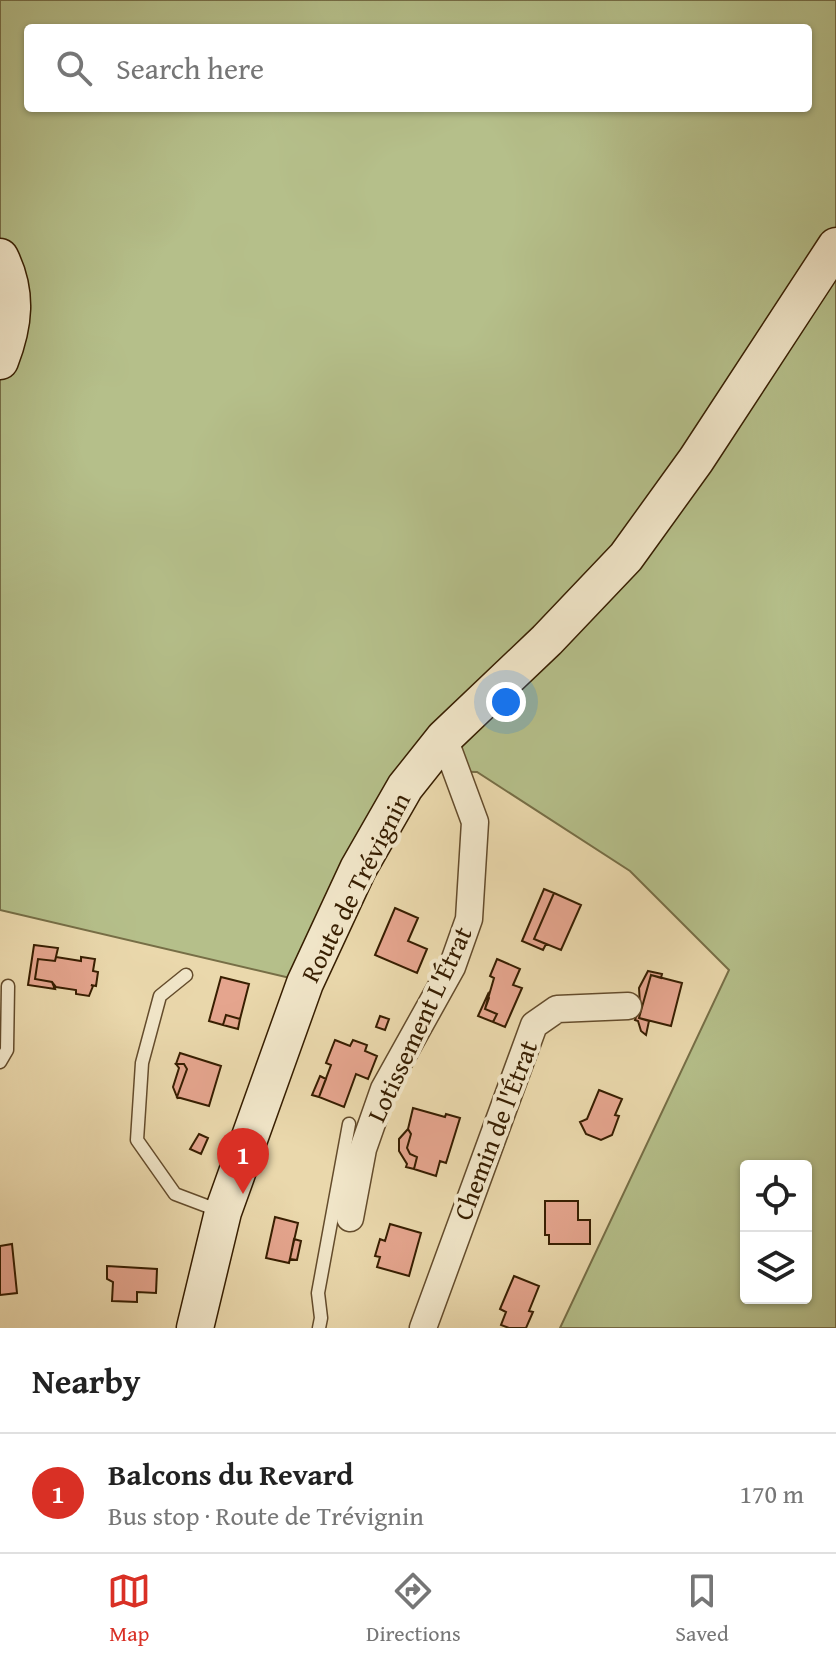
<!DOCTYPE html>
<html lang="en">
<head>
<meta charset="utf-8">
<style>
	:root { --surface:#fff; --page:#f6f6f6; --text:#222; --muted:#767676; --line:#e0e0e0; --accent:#d93025 }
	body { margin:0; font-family:"Gentium Book Plus",serif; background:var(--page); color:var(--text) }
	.controls { position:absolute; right:24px; bottom:24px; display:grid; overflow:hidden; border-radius:8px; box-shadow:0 2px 6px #0004 }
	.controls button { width:72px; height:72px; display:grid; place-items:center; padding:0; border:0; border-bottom:2px solid var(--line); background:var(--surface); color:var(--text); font:40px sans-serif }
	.you { position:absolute; left:506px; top:702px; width:28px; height:28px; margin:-20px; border:6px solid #fff; border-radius:50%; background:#1a73e8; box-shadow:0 0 0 12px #1a73e833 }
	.badge { display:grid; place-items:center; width:52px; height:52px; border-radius:50%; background:var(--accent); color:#fff; font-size:26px; font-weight:700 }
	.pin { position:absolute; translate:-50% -66px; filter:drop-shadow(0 2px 4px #0008) }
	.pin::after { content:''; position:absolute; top:42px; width:28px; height:24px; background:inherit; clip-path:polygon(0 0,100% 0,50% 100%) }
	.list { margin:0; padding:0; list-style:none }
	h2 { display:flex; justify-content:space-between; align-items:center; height:104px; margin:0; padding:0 32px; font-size:34px }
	h2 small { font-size:26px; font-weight:400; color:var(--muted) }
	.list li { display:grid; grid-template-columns:52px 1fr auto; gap:24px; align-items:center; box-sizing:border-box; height:120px; padding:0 32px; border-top:2px solid var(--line) }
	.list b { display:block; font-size:30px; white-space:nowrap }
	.list p { margin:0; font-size:26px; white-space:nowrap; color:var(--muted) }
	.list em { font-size:26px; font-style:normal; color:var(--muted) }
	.icon { flex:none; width:44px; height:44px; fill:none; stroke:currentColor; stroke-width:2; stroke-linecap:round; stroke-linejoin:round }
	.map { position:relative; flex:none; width:836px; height:1328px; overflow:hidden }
	.search { position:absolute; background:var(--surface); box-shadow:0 2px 6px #0004; left:24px; right:24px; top:24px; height:88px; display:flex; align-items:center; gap:20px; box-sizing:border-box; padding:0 28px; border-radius:8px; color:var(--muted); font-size:30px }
	.sheet { height:224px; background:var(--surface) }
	nav { display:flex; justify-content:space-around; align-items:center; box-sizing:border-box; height:112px; border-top:2px solid var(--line); background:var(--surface); font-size:22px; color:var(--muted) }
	nav a { display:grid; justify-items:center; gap:4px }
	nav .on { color:var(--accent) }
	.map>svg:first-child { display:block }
	.green { fill:#b5bf8a; stroke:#766e46; stroke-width:2; fill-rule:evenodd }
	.building { fill:#e5a58e; stroke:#371e01; stroke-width:2 }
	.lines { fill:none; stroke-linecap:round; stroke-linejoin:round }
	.lane-casing { stroke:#644c2c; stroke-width:15 }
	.street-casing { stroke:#644c2c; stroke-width:29 }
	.secondary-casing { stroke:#371e01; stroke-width:39 }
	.lane { stroke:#f1e6c9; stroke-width:12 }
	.street { stroke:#f1e6c9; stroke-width:26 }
	.secondary { stroke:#f1e6c9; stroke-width:36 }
	.labels { text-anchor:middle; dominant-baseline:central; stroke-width:8; stroke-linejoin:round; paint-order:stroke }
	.street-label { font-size:26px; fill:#371e01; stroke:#f1e6c9 }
</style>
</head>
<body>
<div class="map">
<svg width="836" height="1328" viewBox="0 0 836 1328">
	<rect width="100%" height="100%" fill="#ead8ac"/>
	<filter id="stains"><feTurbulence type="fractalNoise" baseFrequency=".0025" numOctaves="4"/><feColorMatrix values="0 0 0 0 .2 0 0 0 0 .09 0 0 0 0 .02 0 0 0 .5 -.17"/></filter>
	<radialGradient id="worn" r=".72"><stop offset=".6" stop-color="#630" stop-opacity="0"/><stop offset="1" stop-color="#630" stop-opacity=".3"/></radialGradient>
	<path class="green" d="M0 0H836V1328H560L729 970 630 871 477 772 429 771 371 876 320 985 0 910ZM28 28H808V108H28ZM746 1166H806V1298H746Z"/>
	<path class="building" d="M544 889 554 893 534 939 546 944 543 950 522 941Z
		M554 893 581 905 561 950 534 939Z
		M395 908 418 918 408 941 427 949 417 973 375 955Z
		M34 945 58 948 55 961 38 959 35 979 52 982 55 989 28 985Z
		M56 957 81 961V957L95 959 93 971 98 972 96 986 91 985 93 986 89 996 76 994V990L56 987 52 982 35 979 38 959 55 961Z
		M497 959 520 969 513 985 522 988 505 1027 493 1022 497 1014 485 1009 494 978 490 976Z
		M648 971 662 974 661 978 651 975 639 1018 649 1021 646 1035 641 1031 638 1021 635 1020 640 1004 639 988Z
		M651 975 682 983 671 1026 639 1018Z
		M221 977 249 984 240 1019 226 1015 223 1025 209 1021Z
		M488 994 489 998 485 1009 497 1014 493 1022 478 1016Z
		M226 1015 240 1019 238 1029 223 1025Z
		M380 1016 389 1019 385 1030 376 1027Z
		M335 1040 350 1046 353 1040 367 1045 365 1051 377 1056 368 1079 356 1074 344 1107 319 1097 331 1065 326 1063Z
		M180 1053 221 1066 209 1106 177 1097 187 1069 184 1064H176Z
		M176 1064H184L187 1069 177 1097 173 1087 179 1068Z
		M320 1076 326 1079 319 1097 312 1095Z
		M599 1090 622 1099 615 1115 619 1116 612 1135 601 1140 586 1134 580 1122 587 1119Z
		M413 1108 445 1117 446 1114 460 1118 446 1163 440 1161 436 1176 414 1169 417 1157 410 1154 407 1148 411 1134 408 1129Z
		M408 1129 411 1134 407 1148 410 1154 417 1157 414 1169 406 1167 407 1164 399 1151V1139Z
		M199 1134 208 1138 201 1154 190 1149Z
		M545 1201H578V1220H590V1244H549V1235H545Z
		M275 1217 298 1223 289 1263 266 1258Z
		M390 1224 421 1233 409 1276 377 1267 380 1257 375 1256 380 1239 385 1241Z
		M294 1239 301 1241 297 1260 290 1259Z
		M12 1244 17 1293 0 1295V1246Z
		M107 1266 157 1269 156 1293 137 1292V1302L112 1301 113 1282 107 1279Z
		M514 1276 539 1286 529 1311 533 1312 526 1328H509L501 1325 506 1312 500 1309Z"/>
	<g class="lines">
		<defs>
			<path id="lane" d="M186 975 160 996 142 1063 137 1140 175 1194 220 1211
				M0 1062 7 1050 8 986
				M319 1328 321 1318 318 1293 349 1124"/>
			<path id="street" d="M350 1218 363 1149 384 1089 452 967 469 919 475 822 444 738
				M423 1328 534 1025 557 1009 628 1006"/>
			<path id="secondary" d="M0 257C18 293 14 325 0 361
				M195 1328 223 1212 305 983 358 869 405 787 444 738 547 640 626 557 696 460 836 246"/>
		</defs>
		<use href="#lane" class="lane-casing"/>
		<use href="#street" class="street-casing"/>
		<use href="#secondary" class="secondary-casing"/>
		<use href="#lane" class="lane"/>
		<use href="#street" class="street"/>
		<use href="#secondary" class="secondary"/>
	</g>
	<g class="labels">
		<g class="street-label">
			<text transform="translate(355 887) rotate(-63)">Route de Trévignin</text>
			<text transform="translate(419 1024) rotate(-65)">Lotissement L'Étrat</text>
			<text transform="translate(495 1130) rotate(-69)">Chemin de l'Étrat</text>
		</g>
	</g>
	<rect width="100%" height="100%" filter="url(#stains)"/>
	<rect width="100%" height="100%" fill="url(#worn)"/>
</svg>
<div class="controls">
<button><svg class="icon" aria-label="locate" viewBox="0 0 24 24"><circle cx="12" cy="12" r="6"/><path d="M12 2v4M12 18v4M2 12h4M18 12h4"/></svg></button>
<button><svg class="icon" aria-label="layers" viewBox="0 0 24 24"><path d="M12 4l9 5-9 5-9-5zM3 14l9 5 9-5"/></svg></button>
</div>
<div class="you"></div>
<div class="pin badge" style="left:243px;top:1194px">1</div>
<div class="search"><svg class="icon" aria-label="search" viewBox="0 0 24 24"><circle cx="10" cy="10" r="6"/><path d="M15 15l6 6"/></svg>Search here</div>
</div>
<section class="sheet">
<h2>Nearby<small></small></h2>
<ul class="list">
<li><span class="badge">1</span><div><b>Balcons du Revard</b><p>Bus stop · Route de Trévignin</p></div><em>170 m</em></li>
</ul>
</section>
<nav>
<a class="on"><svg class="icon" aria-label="map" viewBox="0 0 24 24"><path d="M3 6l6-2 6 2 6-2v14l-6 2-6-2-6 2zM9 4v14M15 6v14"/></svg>Map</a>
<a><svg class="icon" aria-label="directions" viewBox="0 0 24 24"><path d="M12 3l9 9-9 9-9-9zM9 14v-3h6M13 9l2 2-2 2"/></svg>Directions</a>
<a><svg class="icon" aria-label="saved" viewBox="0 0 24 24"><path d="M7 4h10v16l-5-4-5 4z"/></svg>Saved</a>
</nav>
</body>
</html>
